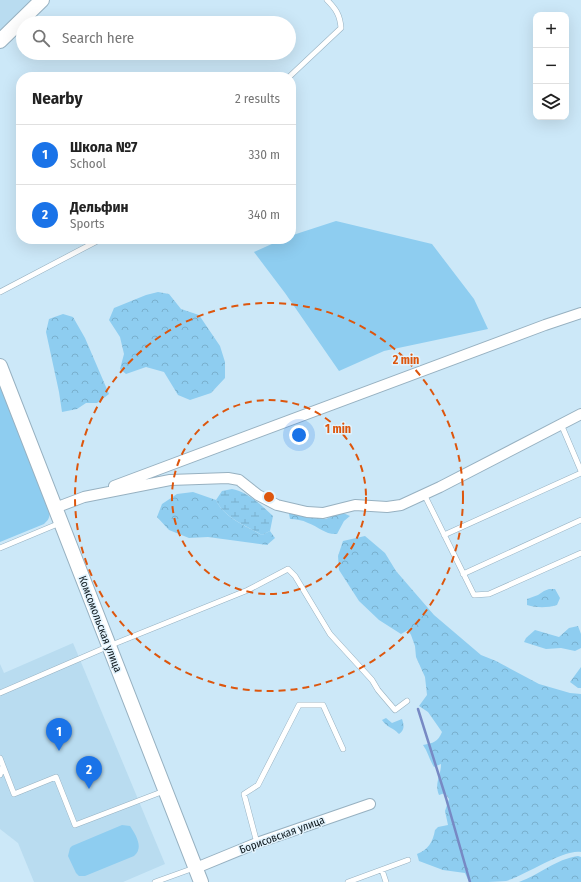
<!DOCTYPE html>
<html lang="en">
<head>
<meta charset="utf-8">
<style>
	:root { --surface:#fff; --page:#f6f6f6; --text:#222; --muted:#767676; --line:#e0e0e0; --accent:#1a73e8 }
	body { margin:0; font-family:"Fira Sans Condensed",sans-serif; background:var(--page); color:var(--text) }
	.controls { position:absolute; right:12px; top:12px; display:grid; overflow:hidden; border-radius:8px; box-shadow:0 4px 16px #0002 }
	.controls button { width:36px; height:36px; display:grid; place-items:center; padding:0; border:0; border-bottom:1px solid var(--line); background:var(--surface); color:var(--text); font:20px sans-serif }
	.you { position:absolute; left:299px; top:435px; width:14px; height:14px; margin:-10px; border:3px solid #fff; border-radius:50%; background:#1a73e8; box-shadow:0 0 0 6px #1a73e833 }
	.badge { display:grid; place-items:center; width:26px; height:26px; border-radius:50%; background:var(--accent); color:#fff; font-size:13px; font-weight:700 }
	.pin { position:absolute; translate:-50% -33px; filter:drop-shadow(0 1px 2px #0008) }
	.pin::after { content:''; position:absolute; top:21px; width:14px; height:12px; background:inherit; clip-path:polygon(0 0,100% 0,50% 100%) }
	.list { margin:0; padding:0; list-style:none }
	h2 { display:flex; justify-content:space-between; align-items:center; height:52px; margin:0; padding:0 16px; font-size:17px }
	h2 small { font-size:13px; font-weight:400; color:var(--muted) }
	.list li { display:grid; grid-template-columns:26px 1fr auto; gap:12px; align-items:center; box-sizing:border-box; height:60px; padding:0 16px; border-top:1px solid var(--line) }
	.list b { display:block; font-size:15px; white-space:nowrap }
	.list p { margin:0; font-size:13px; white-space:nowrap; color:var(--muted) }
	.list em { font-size:13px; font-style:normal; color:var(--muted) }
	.icon { flex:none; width:22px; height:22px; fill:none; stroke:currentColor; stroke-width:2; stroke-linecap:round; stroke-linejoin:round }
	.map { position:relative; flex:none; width:581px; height:882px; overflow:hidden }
	.search { position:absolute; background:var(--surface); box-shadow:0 4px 16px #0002; left:16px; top:16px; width:280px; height:44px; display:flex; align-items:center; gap:10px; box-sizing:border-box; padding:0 14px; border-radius:22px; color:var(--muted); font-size:15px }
	.panel { position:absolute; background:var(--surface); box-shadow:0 4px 16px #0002; left:16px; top:72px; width:280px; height:172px; border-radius:16px }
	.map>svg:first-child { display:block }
	.built { fill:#b9dcf0 }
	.green { fill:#8ecdf0 }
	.forest { fill:url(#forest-crowns) }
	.wetland { fill:url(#wetland-marsh) }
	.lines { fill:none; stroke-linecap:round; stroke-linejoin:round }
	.stream { stroke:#7789c4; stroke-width:2.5 }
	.lane-casing { stroke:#97b1c1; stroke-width:6 }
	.street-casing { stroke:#97b1c1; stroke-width:12 }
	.secondary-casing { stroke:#97b1c1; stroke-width:16 }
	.lane { stroke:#fff; stroke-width:5 }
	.street { stroke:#fff; stroke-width:10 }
	.secondary { stroke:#fff; stroke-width:14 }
	.ring { fill:none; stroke:#dd560d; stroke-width:2; stroke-dasharray:7 5 }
	.labels { text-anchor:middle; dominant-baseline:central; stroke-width:3; stroke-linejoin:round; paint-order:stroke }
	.street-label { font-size:11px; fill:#0e181d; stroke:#e2f3fd }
	.centre { fill:#dd560d; stroke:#e2f3fd; stroke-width:2 }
	.ring-label { font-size:12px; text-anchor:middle; font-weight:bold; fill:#dd560d; stroke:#e2f3fd; stroke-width:3; stroke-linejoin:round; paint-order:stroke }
</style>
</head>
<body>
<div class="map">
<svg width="581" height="882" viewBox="0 0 581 882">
	<defs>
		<pattern id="forest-crowns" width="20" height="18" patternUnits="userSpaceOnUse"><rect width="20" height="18" fill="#8ecdf0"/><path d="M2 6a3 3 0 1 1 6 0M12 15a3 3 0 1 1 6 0" fill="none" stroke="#79afcd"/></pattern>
		<pattern id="wetland-marsh" width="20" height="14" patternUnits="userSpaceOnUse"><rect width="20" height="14" fill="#8ecdf0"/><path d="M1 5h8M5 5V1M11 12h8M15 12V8" fill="none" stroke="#79afcd"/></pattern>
	</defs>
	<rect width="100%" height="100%" fill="#cce8f8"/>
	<path class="built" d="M0 0H32L0 30Z
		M73 643 165 864 123 882H34L18 843 0 829V664L4 673Z"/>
	<path class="green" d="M336 221 432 244 474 299 488 329 384 351 339 371 285 293 254 252 283 239H291V235H293Z
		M0 383 49 508C50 516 50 519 44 524L0 542Z
		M122 825 130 826C136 835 144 848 134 856L85 876H79L76 873 68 856 70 848 72 846Z"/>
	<path class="forest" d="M158 292 169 294 181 309 199 315 220 346 225 362V378L211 393 190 400 178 395 164 372 146 367 126 374 120 369 124 354 120 337 109 320 114 308 146 295Z
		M63 314 73 317 85 338 109 394 97 403H86L77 409 62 412 59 392 46 332 49 319Z
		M193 492 216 500C224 518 246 526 262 535L270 531 275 538 267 545 208 537 189 538 169 530 157 517 162 504 177 494Z
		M341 512 350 516 344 521 337 534C326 535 319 527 308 523 302 520 296 519 290 519L289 514 296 513 326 519Z
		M365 536 385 553 396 571 434 615 481 655 496 661 539 684 570 693 581 694V852C564 849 526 875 506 881 497 882 479 882 469 882L465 873 443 870 419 861 417 854C428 850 433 842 435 830L438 827 448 825 445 811 449 799 445 793 439 795C434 783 441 776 441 764L434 767C429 759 428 752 423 745 433 743 438 742 442 732L428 712 419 706 427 695 425 677 416 657 415 646 411 635 408 630 401 634 379 620 359 601 339 570 338 556 343 541Z
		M549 589H555L560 598 557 605C547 608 537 608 527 605V599L538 595 544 591Z
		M578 626 581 634V648L575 651 561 648 546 649 524 642 526 638 535 630 559 637 569 628Z
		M581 667V688H578L570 682Z
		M386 718 392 723 402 719C404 725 405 730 399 734 394 728 386 727 382 720Z
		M578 856 581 857V882H519C539 875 556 859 578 856Z"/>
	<path class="wetland" d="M232 489C248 492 261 505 273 516L270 531 262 535C247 526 224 518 216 500L222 491Z"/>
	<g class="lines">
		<path class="stream" d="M418 709 446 798 470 882"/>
		<defs>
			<path id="lane" d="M289 77 341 28C340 15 336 9 327 0
				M0 292 101 239
				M561 424 581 471
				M424 494 474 595 489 594 581 553
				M444 535 581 473
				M0 548 60 523
				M463 574 581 520
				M0 693 109 646 248 590 288 569 295 576 330 634 372 680 378 690 395 710 407 701
				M0 758 14 794 56 777 75 825 164 791
				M0 775 3 766
				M257 843 244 794 258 785 299 705H323L343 749
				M382 870 386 882
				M155 882 194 868
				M348 882 408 860"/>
			<path id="street" d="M114 486 545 325 581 313
				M55 508 84 497 170 480 228 478 239 480 258 495 277 505 307 512 323 513 355 505 387 507 401 505 440 487 581 414
				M196 868 257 843 370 804"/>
			<path id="secondary" d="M0 41 42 0
				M0 366 201 882"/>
		</defs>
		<use href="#lane" class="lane-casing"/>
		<use href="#street" class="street-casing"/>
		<use href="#secondary" class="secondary-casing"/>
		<use href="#lane" class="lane"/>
		<use href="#street" class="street"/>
		<use href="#secondary" class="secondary"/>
	</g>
	<g class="ring">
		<circle cx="269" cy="497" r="97"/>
		<circle cx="269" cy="497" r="194"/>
	</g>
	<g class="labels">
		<g class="street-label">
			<text transform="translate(100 624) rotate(69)">Комсомольская улица</text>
			<text transform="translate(282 835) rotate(-20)">Борисовская улица</text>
		</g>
	</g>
	<circle cx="269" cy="497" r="6" class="centre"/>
	<g class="ring-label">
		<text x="406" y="364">2 min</text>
		<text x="338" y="433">1 min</text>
	</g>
</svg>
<div class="controls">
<button>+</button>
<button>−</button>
<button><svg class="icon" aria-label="layers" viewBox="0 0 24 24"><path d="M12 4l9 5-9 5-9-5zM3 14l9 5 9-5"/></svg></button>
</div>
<div class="you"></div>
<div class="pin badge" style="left:59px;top:751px">1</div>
<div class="pin badge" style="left:89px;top:789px">2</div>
<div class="search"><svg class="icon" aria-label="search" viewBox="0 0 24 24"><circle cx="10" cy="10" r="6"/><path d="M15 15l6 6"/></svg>Search here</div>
<section class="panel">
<h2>Nearby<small>2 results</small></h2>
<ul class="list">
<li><span class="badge">1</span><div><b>Школа №7</b><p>School</p></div><em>330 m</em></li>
<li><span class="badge">2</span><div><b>Дельфин</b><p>Sports</p></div><em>340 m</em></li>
</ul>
</section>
</div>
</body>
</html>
